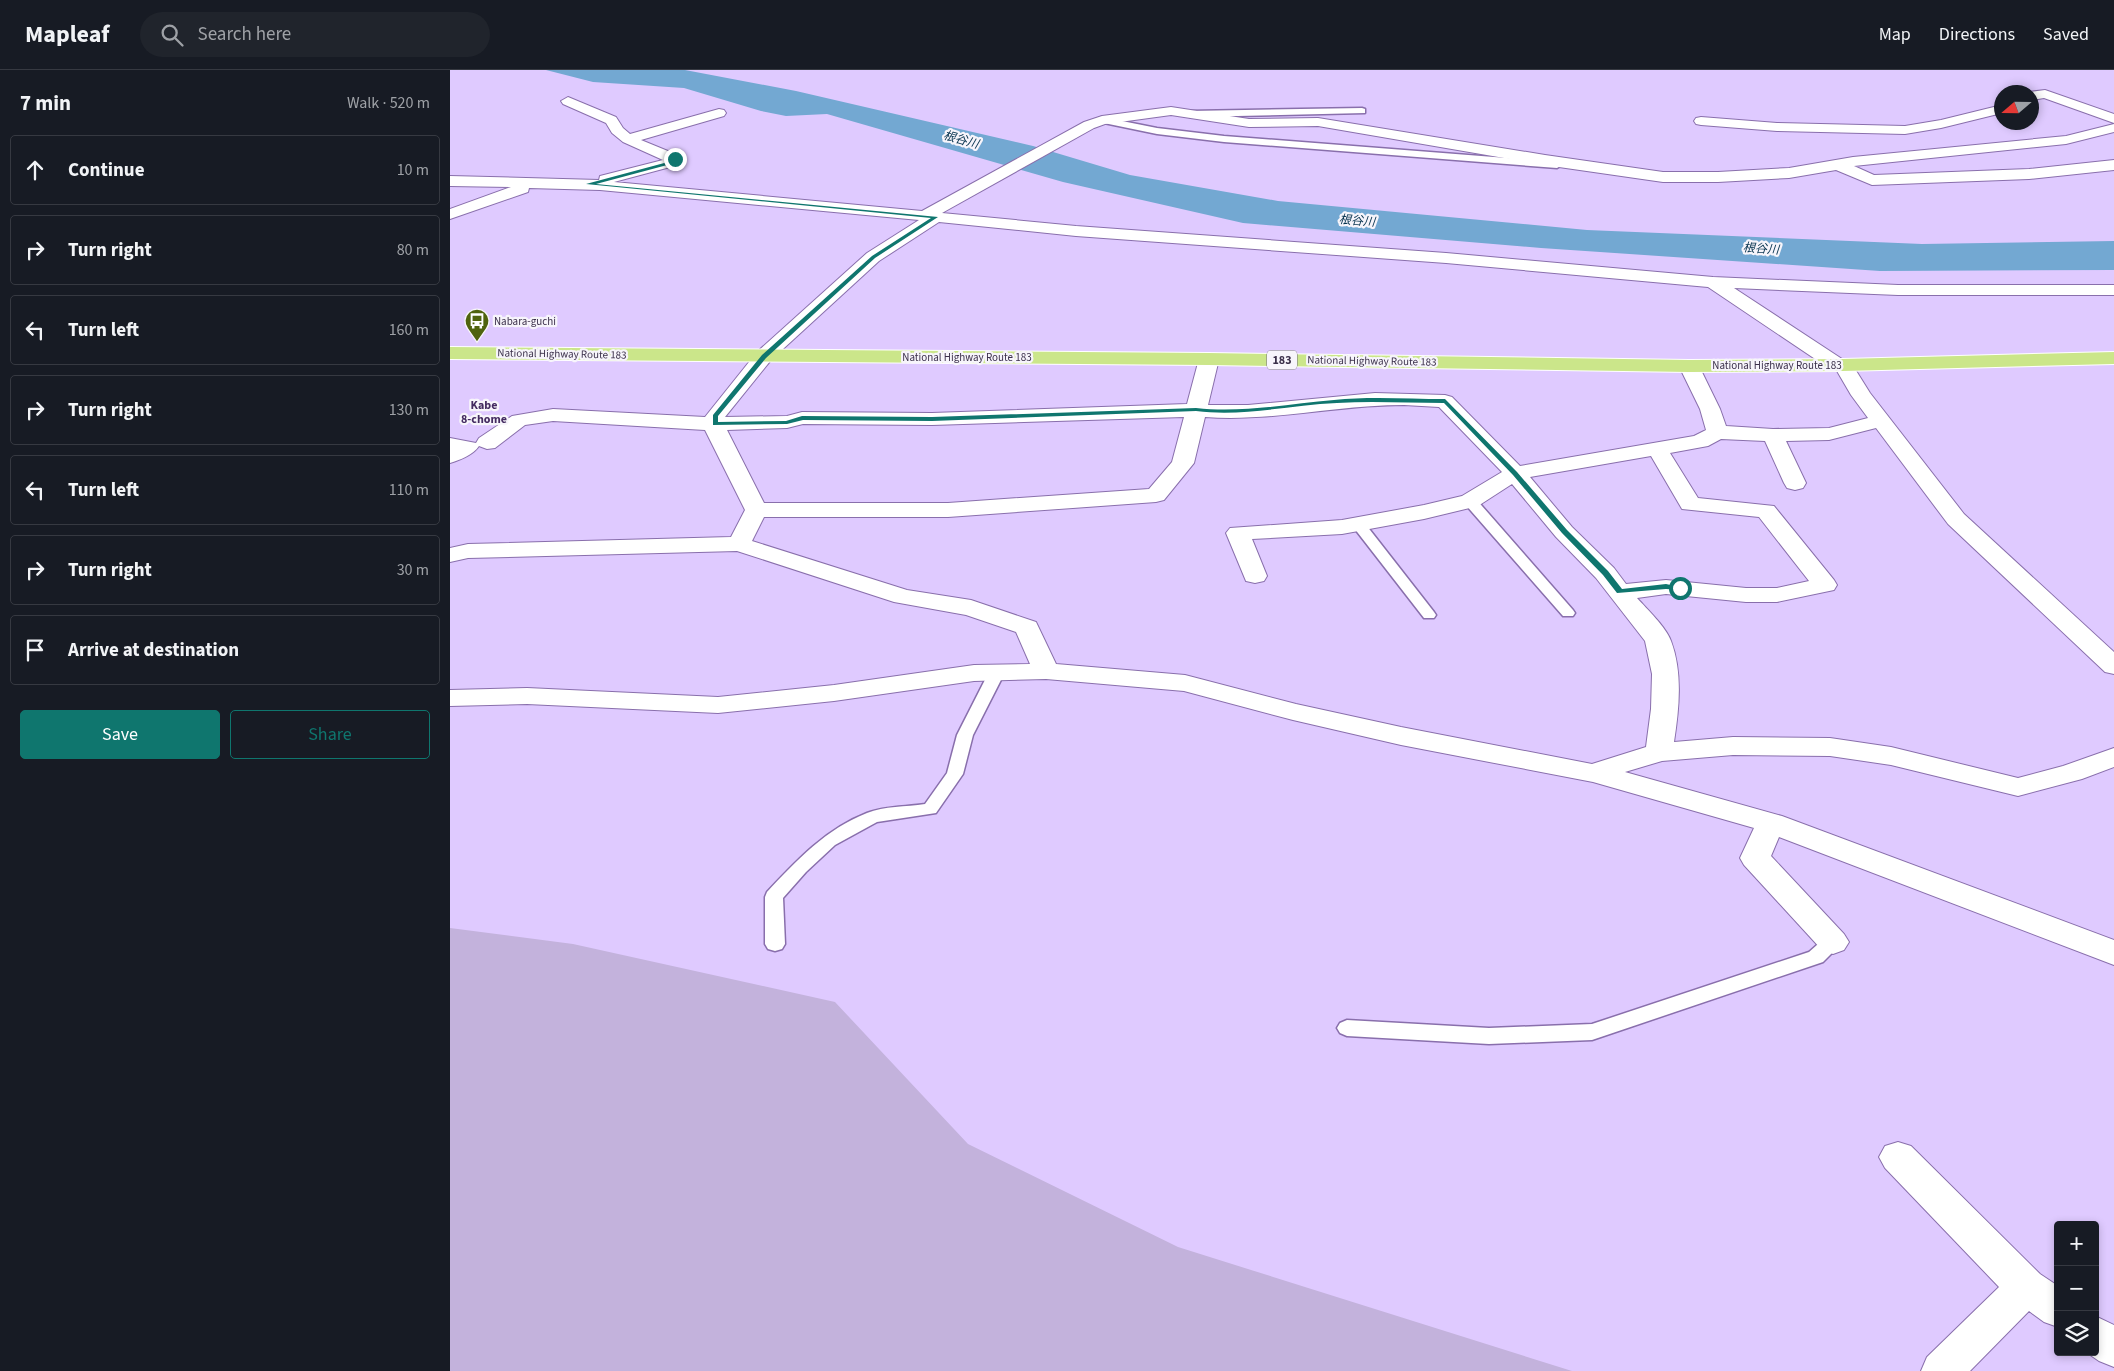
<!DOCTYPE html>
<html lang="en">
<head>
<meta charset="utf-8">
<style>
	:root { --surface:#171b24; --page:#20242c; --text:#f1f3f6; --muted:#9ea1a6; --line:#363941; --accent:#0f766e }
	body { margin:0; font-family:"Source Sans 3","Noto Sans JP",sans-serif; background:var(--page); color:var(--text) }
	.controls { position:absolute; right:15px; bottom:15px; display:grid; overflow:hidden; border-radius:5px; box-shadow:0 2px 8px #0003 }
	.controls button { width:45px; height:45px; display:grid; place-items:center; padding:0; border:0; border-bottom:1px solid var(--line); background:var(--surface); color:var(--text); font:25px sans-serif }
	.compass { position:absolute; left:1544px; top:15px; width:45px; height:45px; border-radius:50%; background:var(--surface); box-shadow:0 2px 8px #0003; rotate:250deg }
	.stop { position:absolute; width:15px; height:15px; margin:-11px; border:4px solid #0f766e; border-radius:50%; background:#fff }
	.stop.end { background:#0f766e; border-color:#fff; box-shadow:0 1px 5px #0008 }
	.list { margin:0; padding:0; list-style:none }
	h2 { display:flex; justify-content:space-between; align-items:center; height:65px; margin:0; padding:0 20px; font-size:21px }
	h2 small { font-size:16px; font-weight:400; color:var(--muted) }
	.list li { display:grid; grid-template-columns:32px 1fr auto; gap:15px; align-items:center; box-sizing:border-box; height:70px; margin:0 10px 10px; padding:0 10px; border:1px solid var(--line); border-radius:5px }
	.list b { display:block; font-size:19px; white-space:nowrap }
	.list em { font-size:16px; font-style:normal; color:var(--muted) }
	.actions { display:flex; gap:10px; padding:15px 20px }
	.actions a { flex:1; padding:11px 0; border:1px solid var(--accent); border-radius:5px; text-align:center; font-size:18px; color:var(--accent) }
	.actions .main { background:var(--accent); color:#fff }
	.icon { flex:none; width:28px; height:28px; fill:none; stroke:currentColor; stroke-width:2; stroke-linecap:round; stroke-linejoin:round }
	.map { position:relative; flex:none; width:1664px; height:1301px; overflow:hidden }
	header { display:flex; align-items:center; gap:30px; box-sizing:border-box; height:70px; padding:0 25px; background:var(--surface); border-bottom:1px solid var(--line) }
	header strong { font-size:24px }
	nav { display:flex; gap:28px; margin-inline-start:auto; font-size:18px }
	.search { width:350px; height:45px; background:var(--page); display:flex; align-items:center; gap:12px; box-sizing:border-box; padding:0 18px; border-radius:28px; color:var(--muted); font-size:19px }
	main { display:flex }
	aside { flex:1; background:var(--surface) }
	.map>svg:first-child { display:block }
	.green { fill:#c3b2dc }
	.water { fill:#73a8d2 }
	.lines { fill:none; stroke-linecap:round; stroke-linejoin:round }
	.service-casing { stroke:#896fac; stroke-width:3 }
	.minor-casing { stroke:#896fac; stroke-width:2 }
	.trunk-casing { stroke:#fff; stroke-width:2 }
	.service { fill:#fff; fill-rule:evenodd }
	.minor { fill:#fff; fill-rule:evenodd }
	.trunk { fill:#cbe68a; fill-rule:evenodd }
	.route { fill:#0f766e }
	.labels { text-anchor:middle; dominant-baseline:central; stroke-width:4.5; stroke-linejoin:round; paint-order:stroke }
	.far-poi-label { font-size:11px; fill:#3b304a; stroke:#f7f5fb; text-anchor:start }
	.far-street-label { font-size:11px; fill:#3b304a; stroke:#f7f5fb }
	.far-water-label { font-size:12px; font-style:italic; fill:#06324e; stroke:#f7f5fb }
	.shield { fill:#f7f5fb; stroke:#736b7f; stroke-width:1 }
	.shield-label { font-size:12px; font-weight:bold; fill:#3b304a }
	.far-neighbourhood-label { font-size:12px; font-weight:bold; fill:#442b61; stroke:#f7f5fb }
</style>
</head>
<body>
<header>
<strong>Mapleaf</strong>
<div class="search"><svg class="icon" aria-label="search" viewBox="0 0 24 24"><circle cx="10" cy="10" r="6"/><path d="M15 15l6 6"/></svg>Search here</div>
<nav><a>Map</a><a>Directions</a><a>Saved</a></nav>
</header>
<main>
<aside>
<h2>7 min<small>Walk · 520 m</small></h2>
<ul class="list">
<li><svg class="icon" aria-label="ahead" viewBox="0 0 24 24"><path d="M12 20V5M6 11l6-6 6 6"/></svg><div><b>Continue</b></div><em>10 m</em></li>
<li><svg class="icon" aria-label="right" viewBox="0 0 24 24"><path d="M7 20v-9h11M14 6l5 5-5 5"/></svg><div><b>Turn right</b></div><em>80 m</em></li>
<li><svg class="icon" aria-label="left" viewBox="0 0 24 24"><path d="M17 20v-9H6M10 6l-5 5 5 5"/></svg><div><b>Turn left</b></div><em>160 m</em></li>
<li><svg class="icon" aria-label="right" viewBox="0 0 24 24"><path d="M7 20v-9h11M14 6l5 5-5 5"/></svg><div><b>Turn right</b></div><em>130 m</em></li>
<li><svg class="icon" aria-label="left" viewBox="0 0 24 24"><path d="M17 20v-9H6M10 6l-5 5 5 5"/></svg><div><b>Turn left</b></div><em>110 m</em></li>
<li><svg class="icon" aria-label="right" viewBox="0 0 24 24"><path d="M7 20v-9h11M14 6l5 5-5 5"/></svg><div><b>Turn right</b></div><em>30 m</em></li>
<li><svg class="icon" aria-label="arrive" viewBox="0 0 24 24"><path d="M6 21V4h12l-3 4 3 4H6"/></svg><div><b>Arrive at destination</b></div></li>
</ul>
<div class="actions"><a class="main">Save</a><a>Share</a></div>
</aside>
<div class="map">
<svg width="1664" height="1301" viewBox="0 0 1664 1301">
	<rect width="100%" height="100%" fill="#dfcaff"/>
	<path class="green" d="M0 858 123 874 385 932 518 1074 728 1177 1122 1301H0Z"/>
	<path class="water" d="M96 0H235L346 21 583 76 680 105 828 131 1137 160 1472 174 1664 171V200L1430 201 1091 178 793 153 613 112 377 44 336 46 311 41 234 18 143 12Z"/>
	<g class="lines">
		<defs>
			<path id="service" d="M912 38 915 39V43L740 47 736 44 740 41Z
				M652 47 707 58 774 66 1107 92 1112 95 1107 98 774 72 707 64 649 52V48Z
				M1020 427 1025 428 1123 540 1125 543 1123 546H1113L1015 434 1013 431 1015 428Z
				M908 450 913 451 984 542 986 545 984 548H974L901 454Z
				M547 597 553 599 555 602 523 665 513 704 486 743 427 752 385 775 356 802 333 828 335 874 332 879 325 881 318 879 315 874V827L317 822C347 790 376 759 417 743 434 736 456 737 475 734L497 703 507 665 539 602 541 599Z
				M1383 865 1390 867 1393 872 1373 892 1142 970 1039 974 897 966 890 963 887 958 890 953 897 950 1039 958 1142 954 1359 882 1376 867Z"/>
			<path id="minor" d="M1595 20 1664 44V53L1594 28 1582 30V22H1579Z
				M118 27 166 47 173 58 180 64 269 39 274 40 276 43 274 46 191 70 230 86 233 89 224 96 164 112 472 141 634 52 652 46 721 37 799 49 868 48 1095 85 1213 102H1268L1339 98 1403 87 1616 66 1664 54V62L1616 74 1404 96 1424 105 1579 99 1664 90V100L1579 109 1422 115 1386 100 1339 108 1268 112H1213L1095 95 868 56 799 57 721 45 655 54 644 58 492 143 626 156 996 183 1263 207 1448 215H1664V225H1448L1284 218 1392 289 1400 291 1420 323 1514 444 1664 582V604L1655 602 1498 454 1426 358 1379 370 1336 371 1356 413 1353 418 1345 420 1337 418 1334 413 1315 371 1271 369 1258 376 1220 383 1248 428 1324 436 1384 510 1387 515 1384 520 1327 532H1296L1216 524 1187 528C1197 539 1216 557 1221 571 1233 603 1229 639 1224 672L1283 667 1380 668 1441 677 1568 708 1613 696 1664 678V697L1632 709 1568 726 1441 695 1380 686 1283 685 1212 691 1175 702 1332 746 1664 870V895L1329 767 1321 786 1394 864 1399 872 1394 880 1383 884 1372 880 1294 795 1290 788 1304 758 1143 712 951 675 843 650 734 621 596 609 524 611 384 631 268 643 77 634 0 636V620L77 618 268 627 384 615 524 595 580 594 566 562 516 545 444 532 287 481 18 488 0 492V478L18 474 281 467 295 440 255 360 103 351 75 355 45 378 37 379 29 376C23 385 10 390 0 393V368L26 373 29 368 62 346 103 339 255 347 307 282 417 183 469 150 150 120 79 118 78 122 0 149V139L61 117 0 116V106L149 110 150 106 213 90 173 72 162 63 156 53 113 34 111 31ZM489 152 626 166 996 193 1258 217 1380 299 1387 301 1401 325 1418 348 1379 358 1323 359 1276 356 1270 339 1249 296 1246 292 1239 290 1232 292 1229 296 1250 339 1256 360 1244 366 1070 396 1002 327 995 325 925 323 798 335H758L769 289 766 285 759 283 752 285 749 289 737 334 482 343 352 342 337 346 275 347 321 290 429 191ZM954 335 989 337 1052 402 1012 426 974 435 892 450 780 458 776 463 796 511 805 513 814 511 817 506 802 469 892 464 974 449 1028 436 1062 414 1106 467 1146 508 1195 571 1202 604 1201 639 1196 677 1142 694 951 657 846 634 735 605 606 594 586 552 521 530 457 520 302 471 314 447H498L706 432 714 430 744 393 755 347C821 352 887 335 954 335ZM734 347 722 392 699 419 498 433H314L277 360 337 358 353 354 482 355ZM1201 386 1232 439 1309 447 1359 511 1327 518H1296L1216 510 1176 514 1164 498 1122 457 1080 407Z
				M1552 35V43L1491 58 1455 64 1327 61 1251 55 1246 54 1244 51 1246 48 1251 47 1327 53 1455 56 1491 50Z
				M1448 1072 1461 1076 1590 1204 1608 1216V1257L1594 1252 1579 1241 1520 1301H1471L1477 1287 1549 1217 1435 1098 1429 1087 1435 1076Z
				M1645 1246 1664 1255V1297L1649 1291 1636 1282H1645Z"/>
			<path id="trunk" d="M0 277 759 283 1239 290 1393 289 1664 282V294L1393 301 1239 302 759 295 0 289Z"/>
		</defs>
		<use href="#service" class="service-casing"/>
		<use href="#minor" class="minor-casing"/>
		<use href="#trunk" class="trunk-casing"/>
		<use href="#service" class="service"/>
		<use href="#minor" class="minor"/>
		<use href="#trunk" class="trunk"/>
	</g>
	<path class="route" d="M225 88 227 89 221 94 146 114 488 147 425 188 316 288 268 346V352L336 351 352 346 482 347 746 338C792 343 838 334 884 330 920 326 959 329 995 329L1067 402 1117 460 1158 501 1172 519 1216 514 1234 518 1230 520 1216 519 1167 523 1153 505 1112 463 1063 405 994 333C958 333 922 331 887 333 839 335 794 347 746 341L482 351 353 350 337 354 263 355V345L312 285 422 186 481 148 136 114 218 92Z"/>
	<defs>
		<symbol id="bus-pin" viewBox="-11 -11 22 30"><path d="M0 17L-7.5 6A9.5 9.5 0 1 1 7.5 6Z" fill="#4f630e" stroke="#f7f5fb"/><path d="M-5-6H5V4H4V6H2V4H-2V6H-4V4H-5ZM-3.5-4V0h7V-4ZM-3.5 1.2v1.5H-2V1.2ZM2 1.2v1.5H3.5V1.2Z" fill="#fff"/></symbol>
	</defs>
	<g fill-rule="evenodd">
		<use href="#bus-pin" x="13" y="237" width="28" height="38"/>
	</g>
	<g class="labels">
		<g class="far-poi-label">
			<text x="44" y="251">Nabara-guchi</text>
		</g>
		<g class="far-street-label">
			<text transform="translate(112 284) rotate(1)">National Highway Route 183</text>
			<text x="517" y="287">National Highway Route 183</text>
			<text transform="translate(922 291) rotate(1)">National Highway Route 183</text>
			<text x="1327" y="295">National Highway Route 183</text>
		</g>
		<g class="far-water-label">
			<text transform="translate(511 70) rotate(16)">根谷川</text>
			<text transform="translate(907 151) rotate(5)">根谷川</text>
			<text transform="translate(1311 179) rotate(4)">根谷川</text>
		</g>
		<rect class="shield" x="817" y="280.5" width="30" height="19" rx="4"/>
		<g class="shield-label">
			<text x="832" y="290">183</text>
		</g>
		<g class="far-neighbourhood-label">
			<text x="34" y="335">Kabe<tspan x="34" dy="14">8-chome</tspan></text>
		</g>
	</g>
</svg>
<div class="controls">
<button>+</button>
<button>−</button>
<button><svg class="icon" aria-label="layers" viewBox="0 0 24 24"><path d="M12 4l9 5-9 5-9-5zM3 14l9 5 9-5"/></svg></button>
</div>
<svg class="compass" viewBox="-18 -18 36 36"><path d="M0-13l5 13h-10z" fill="#e53935"/><path d="M0 13l5-13h-10z" fill="#9ea1a6"/></svg>
<div class="stop" style="left:1230px;top:518px"></div>
<div class="stop end" style="left:225px;top:89px"></div>
</div>
</main>
</body>
</html>
